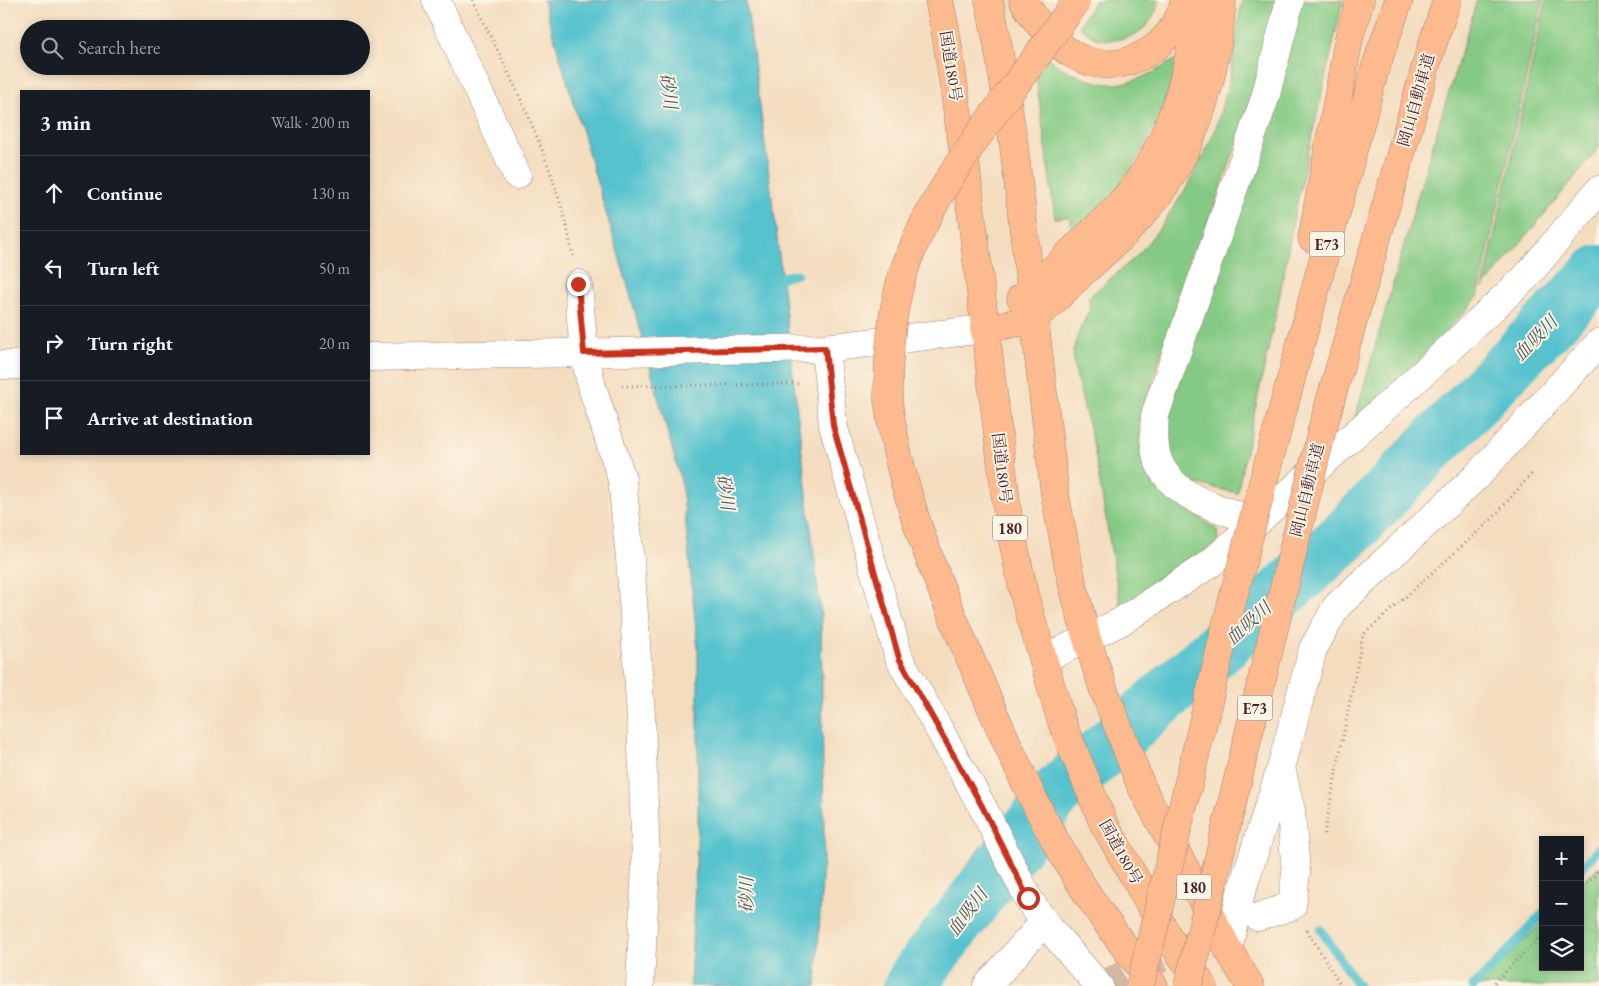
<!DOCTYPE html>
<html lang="en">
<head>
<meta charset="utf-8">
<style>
	:root { --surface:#171b24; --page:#242831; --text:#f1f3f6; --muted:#9ea1a6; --line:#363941 }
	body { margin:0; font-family:"EB Garamond","Noto Serif JP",serif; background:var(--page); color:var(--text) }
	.controls { position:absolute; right:15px; bottom:15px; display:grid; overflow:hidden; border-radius:0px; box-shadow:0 2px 8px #0003 }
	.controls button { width:45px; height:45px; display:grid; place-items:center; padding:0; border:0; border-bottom:1px solid var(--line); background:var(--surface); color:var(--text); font:25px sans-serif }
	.stop { position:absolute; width:15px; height:15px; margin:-11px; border:4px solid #c8321e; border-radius:50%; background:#fff }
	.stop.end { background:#c8321e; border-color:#fff; box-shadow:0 1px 5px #0008 }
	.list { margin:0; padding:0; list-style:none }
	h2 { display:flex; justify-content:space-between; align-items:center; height:65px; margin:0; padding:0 20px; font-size:21px }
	h2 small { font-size:16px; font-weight:400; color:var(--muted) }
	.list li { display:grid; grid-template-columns:32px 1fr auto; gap:15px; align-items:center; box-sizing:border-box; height:75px; padding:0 20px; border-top:1px solid var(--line) }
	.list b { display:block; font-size:19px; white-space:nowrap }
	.list em { font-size:16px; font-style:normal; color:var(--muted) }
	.icon { flex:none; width:28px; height:28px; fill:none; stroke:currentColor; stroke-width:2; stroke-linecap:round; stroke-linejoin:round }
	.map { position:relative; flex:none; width:1599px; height:986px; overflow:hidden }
	.search { position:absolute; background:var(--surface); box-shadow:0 2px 8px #0003; left:20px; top:20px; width:350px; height:55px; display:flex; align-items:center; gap:12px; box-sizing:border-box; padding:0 18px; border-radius:28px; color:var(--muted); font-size:19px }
	.panel { position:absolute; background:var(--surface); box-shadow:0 2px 8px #0003; left:20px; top:90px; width:350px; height:365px; border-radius:0px }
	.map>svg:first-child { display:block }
	.green { fill:#85ca84; stroke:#687458 }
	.water { fill:#55c2ce; stroke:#50707c }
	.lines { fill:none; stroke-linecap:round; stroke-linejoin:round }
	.stream { stroke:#55c2ce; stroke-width:9 }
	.river { stroke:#55c2ce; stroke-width:54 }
	.minor-tunnel { stroke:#d2b7a1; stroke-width:28; stroke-dasharray:28 14; stroke-linecap:butt }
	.minor-casing { stroke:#9f7e75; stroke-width:29 }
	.highway-casing { stroke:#9f7e75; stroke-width:29 }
	.path { stroke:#9f7e75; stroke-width:3; stroke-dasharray:1 4; stroke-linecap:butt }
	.minor { stroke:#fff; stroke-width:28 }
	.highway { stroke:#fcba8e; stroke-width:28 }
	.highway-bridge-casing { stroke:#9f7e75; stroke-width:29; stroke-linecap:butt }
	.highway-bridge { stroke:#fcba8e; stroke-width:28 }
	.route { stroke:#c8321e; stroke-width:6 }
	.labels { text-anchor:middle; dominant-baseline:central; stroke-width:4; stroke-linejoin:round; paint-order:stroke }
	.shield { fill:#fcf5e5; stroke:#7f5f63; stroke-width:1 }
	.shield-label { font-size:15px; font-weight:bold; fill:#4a1f2b }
	.street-label { font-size:16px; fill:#4a1f2b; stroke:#fcf5e5 }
	.water-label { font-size:18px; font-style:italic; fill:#4e5864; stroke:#fcf5e5 }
</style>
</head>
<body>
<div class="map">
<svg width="1599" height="986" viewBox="0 0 1599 986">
	<rect width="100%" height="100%" fill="#fcf5e5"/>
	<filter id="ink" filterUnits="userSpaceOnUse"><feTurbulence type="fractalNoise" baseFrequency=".02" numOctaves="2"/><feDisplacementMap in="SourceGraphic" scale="10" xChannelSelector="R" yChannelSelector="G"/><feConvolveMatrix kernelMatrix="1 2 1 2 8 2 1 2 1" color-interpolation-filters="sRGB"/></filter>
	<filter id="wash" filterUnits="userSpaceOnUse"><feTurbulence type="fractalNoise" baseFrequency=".0096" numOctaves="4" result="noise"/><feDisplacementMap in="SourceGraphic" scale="20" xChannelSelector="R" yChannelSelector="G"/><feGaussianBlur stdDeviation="1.12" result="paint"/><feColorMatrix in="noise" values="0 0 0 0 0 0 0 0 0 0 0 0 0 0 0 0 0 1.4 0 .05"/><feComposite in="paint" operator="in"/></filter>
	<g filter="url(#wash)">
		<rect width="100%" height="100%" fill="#f4ddbf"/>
		<path class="green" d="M1095 0H1160C1157 9 1153 17 1147 25 1136 38 1108 45 1092 36 1088 33 1084 29 1079 26Z
			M1242 0H1276L1248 113 1165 341 1142 417 1139 441 1142 457 1148 476 1160 489 1217 530 1218 542 1121 609 1094 448 1074 366 1073 350 1078 334 1090 309 1089 297 1137 256 1162 225 1189 184 1215 131 1229 81Z
			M1300 0H1343L1296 207 1279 299 1237 493 1193 483 1180 476 1162 436Z
			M1477 0H1543L1478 297 1401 382 1352 428 1429 157Z
			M1546 0H1599V148L1483 288Z
			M1035 38C1036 42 1037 46 1040 49 1053 68 1093 85 1115 84 1138 83 1161 68 1180 57 1165 107 1143 160 1108 200 1097 212 1084 223 1073 235L1070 217 1055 218 1031 39Z
			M1599 866V986H1478L1543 922V967H1580V884Z"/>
		<path class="water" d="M543 0H746L775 220 821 615 824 842 816 986H690L698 824V650L682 485 629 290Z
			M982 845 1005 891 940 986H882L897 961Z"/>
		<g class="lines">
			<path class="stream" d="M770 280 797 274
				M1580 870 1599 848
				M1321 930 1358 986
				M1473 986 1498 962 1543 913"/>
			<path class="river" d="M911 986 917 975 1057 792 1343 538 1599 272"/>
		</g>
	</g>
	<g filter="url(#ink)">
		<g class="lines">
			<path class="minor-tunnel" d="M1098 986 1199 942"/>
			<defs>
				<path id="minor" d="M436 0 517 175
					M578 284 584 353 592 387 622 479 630 558 641 716 646 865 640 986
					M825 348 833 425 899 658 982 806 1028 898 1044 922 1099 986
					M369 357 825 348 984 329
					M0 365H21
					M1258 522C1222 509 1170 499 1157 457 1153 444 1154 428 1155 415L1265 98 1290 0
					M1044 659 1120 622 1211 563 1421 375 1526 277 1599 190
					M1258 917 1292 906 1296 873 1291 811 1281 768
					M1228 949 1240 896 1281 768 1313 649 1336 607 1476 477 1599 343
					M987 986 1044 922"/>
				<path id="highway" d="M939 0 946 34 966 169 1008 517 1024 594 1062 723 1103 822 1170 940 1203 986
					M989 0 997 40 1013 138 1055 495 1071 578 1087 639 1102 685 1141 786 1228 949 1250 986
					M1023 0C1049 44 1091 84 1145 54 1165 43 1180 22 1185 0
					M1312 238 1349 38 1360 0
					M1021 298C1040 283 1057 266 1074 249 1100 225 1127 200 1146 170 1177 119 1192 59 1197 0
					M984 329C1000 325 1017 324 1032 318 1041 315 1071 284 1080 275 1111 247 1143 219 1166 184 1201 130 1218 63 1222 0
					M888 401C900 490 932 569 967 651 998 723 1028 796 1068 863 1093 906 1124 946 1154 986
					M1322 430 1429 55 1447 0
					M1261 490 1375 69 1399 0"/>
			</defs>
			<use href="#minor" class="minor-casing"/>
			<use href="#highway" class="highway-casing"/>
			<path class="path" d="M473 0C513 82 557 166 573 257
				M622 386 800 384
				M1324 834 1363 635 1491 520 1533 472
				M1580 891 1599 870
				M1307 930 1341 986
				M1491 986 1543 934"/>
			<use href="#minor" class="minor"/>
			<use href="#highway" class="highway"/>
			<defs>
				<path id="highway-bridge" d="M888 401C888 360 890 320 901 280 924 206 972 143 1018 81 1038 55 1057 28 1076 2
					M1140 986 1229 614 1261 490
					M1188 986 1322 430"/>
			</defs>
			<use href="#highway-bridge" class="highway-bridge-casing"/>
			<use href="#highway-bridge" class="highway-bridge"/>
		</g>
	</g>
	<g class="lines" filter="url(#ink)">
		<path class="route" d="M578 284 584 353 825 348 833 425 899 658 982 806 1028 898"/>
	</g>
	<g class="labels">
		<g class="shield">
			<rect x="1309.5" y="231.5" width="35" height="25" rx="4"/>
			<rect x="992.5" y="515.5" width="35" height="25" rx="4"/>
			<rect x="1237.5" y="695.5" width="35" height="25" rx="4"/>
			<rect x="1176.5" y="874.5" width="35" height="25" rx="4"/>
		</g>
		<g class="shield-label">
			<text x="1327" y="244">E73</text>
			<text x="1010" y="528">180</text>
			<text x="1255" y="708">E73</text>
			<text x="1194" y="887">180</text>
		</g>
		<g class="street-label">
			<text transform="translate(951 66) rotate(81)">国道180号</text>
			<text transform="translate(1416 100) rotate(-74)">岡山自動車道</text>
			<text transform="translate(1002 468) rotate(83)">国道180号</text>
			<text transform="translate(1307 490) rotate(-76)">岡山自動車道</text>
			<text transform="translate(1121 852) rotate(61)">国道180号</text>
		</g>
		<g class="water-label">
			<text transform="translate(669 91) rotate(82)">砂川</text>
			<text transform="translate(1535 338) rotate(-46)">血吸川</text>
			<text transform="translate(726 492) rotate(82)">砂川</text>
			<text transform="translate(1248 623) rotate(-42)">血吸川</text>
			<text transform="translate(746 895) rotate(-89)">砂川</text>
			<text transform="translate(967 912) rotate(-53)">血吸川</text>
		</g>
	</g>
</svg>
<div class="controls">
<button>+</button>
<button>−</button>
<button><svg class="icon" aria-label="layers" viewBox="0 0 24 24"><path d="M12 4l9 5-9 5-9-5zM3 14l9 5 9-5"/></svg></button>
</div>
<div class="stop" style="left:1028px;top:898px"></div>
<div class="stop end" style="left:578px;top:284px"></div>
<div class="search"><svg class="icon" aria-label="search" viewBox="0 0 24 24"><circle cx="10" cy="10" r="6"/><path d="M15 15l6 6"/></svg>Search here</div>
<section class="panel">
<h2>3 min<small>Walk · 200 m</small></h2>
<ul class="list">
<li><svg class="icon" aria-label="ahead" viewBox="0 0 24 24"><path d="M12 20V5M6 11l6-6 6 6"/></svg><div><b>Continue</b></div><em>130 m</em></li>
<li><svg class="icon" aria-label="left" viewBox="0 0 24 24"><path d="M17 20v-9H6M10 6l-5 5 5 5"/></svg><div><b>Turn left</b></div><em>50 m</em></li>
<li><svg class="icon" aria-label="right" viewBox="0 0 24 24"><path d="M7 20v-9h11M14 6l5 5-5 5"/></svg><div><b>Turn right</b></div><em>20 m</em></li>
<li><svg class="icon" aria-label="arrive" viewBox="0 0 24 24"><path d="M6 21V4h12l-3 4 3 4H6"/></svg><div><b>Arrive at destination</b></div></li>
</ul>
</section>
</div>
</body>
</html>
